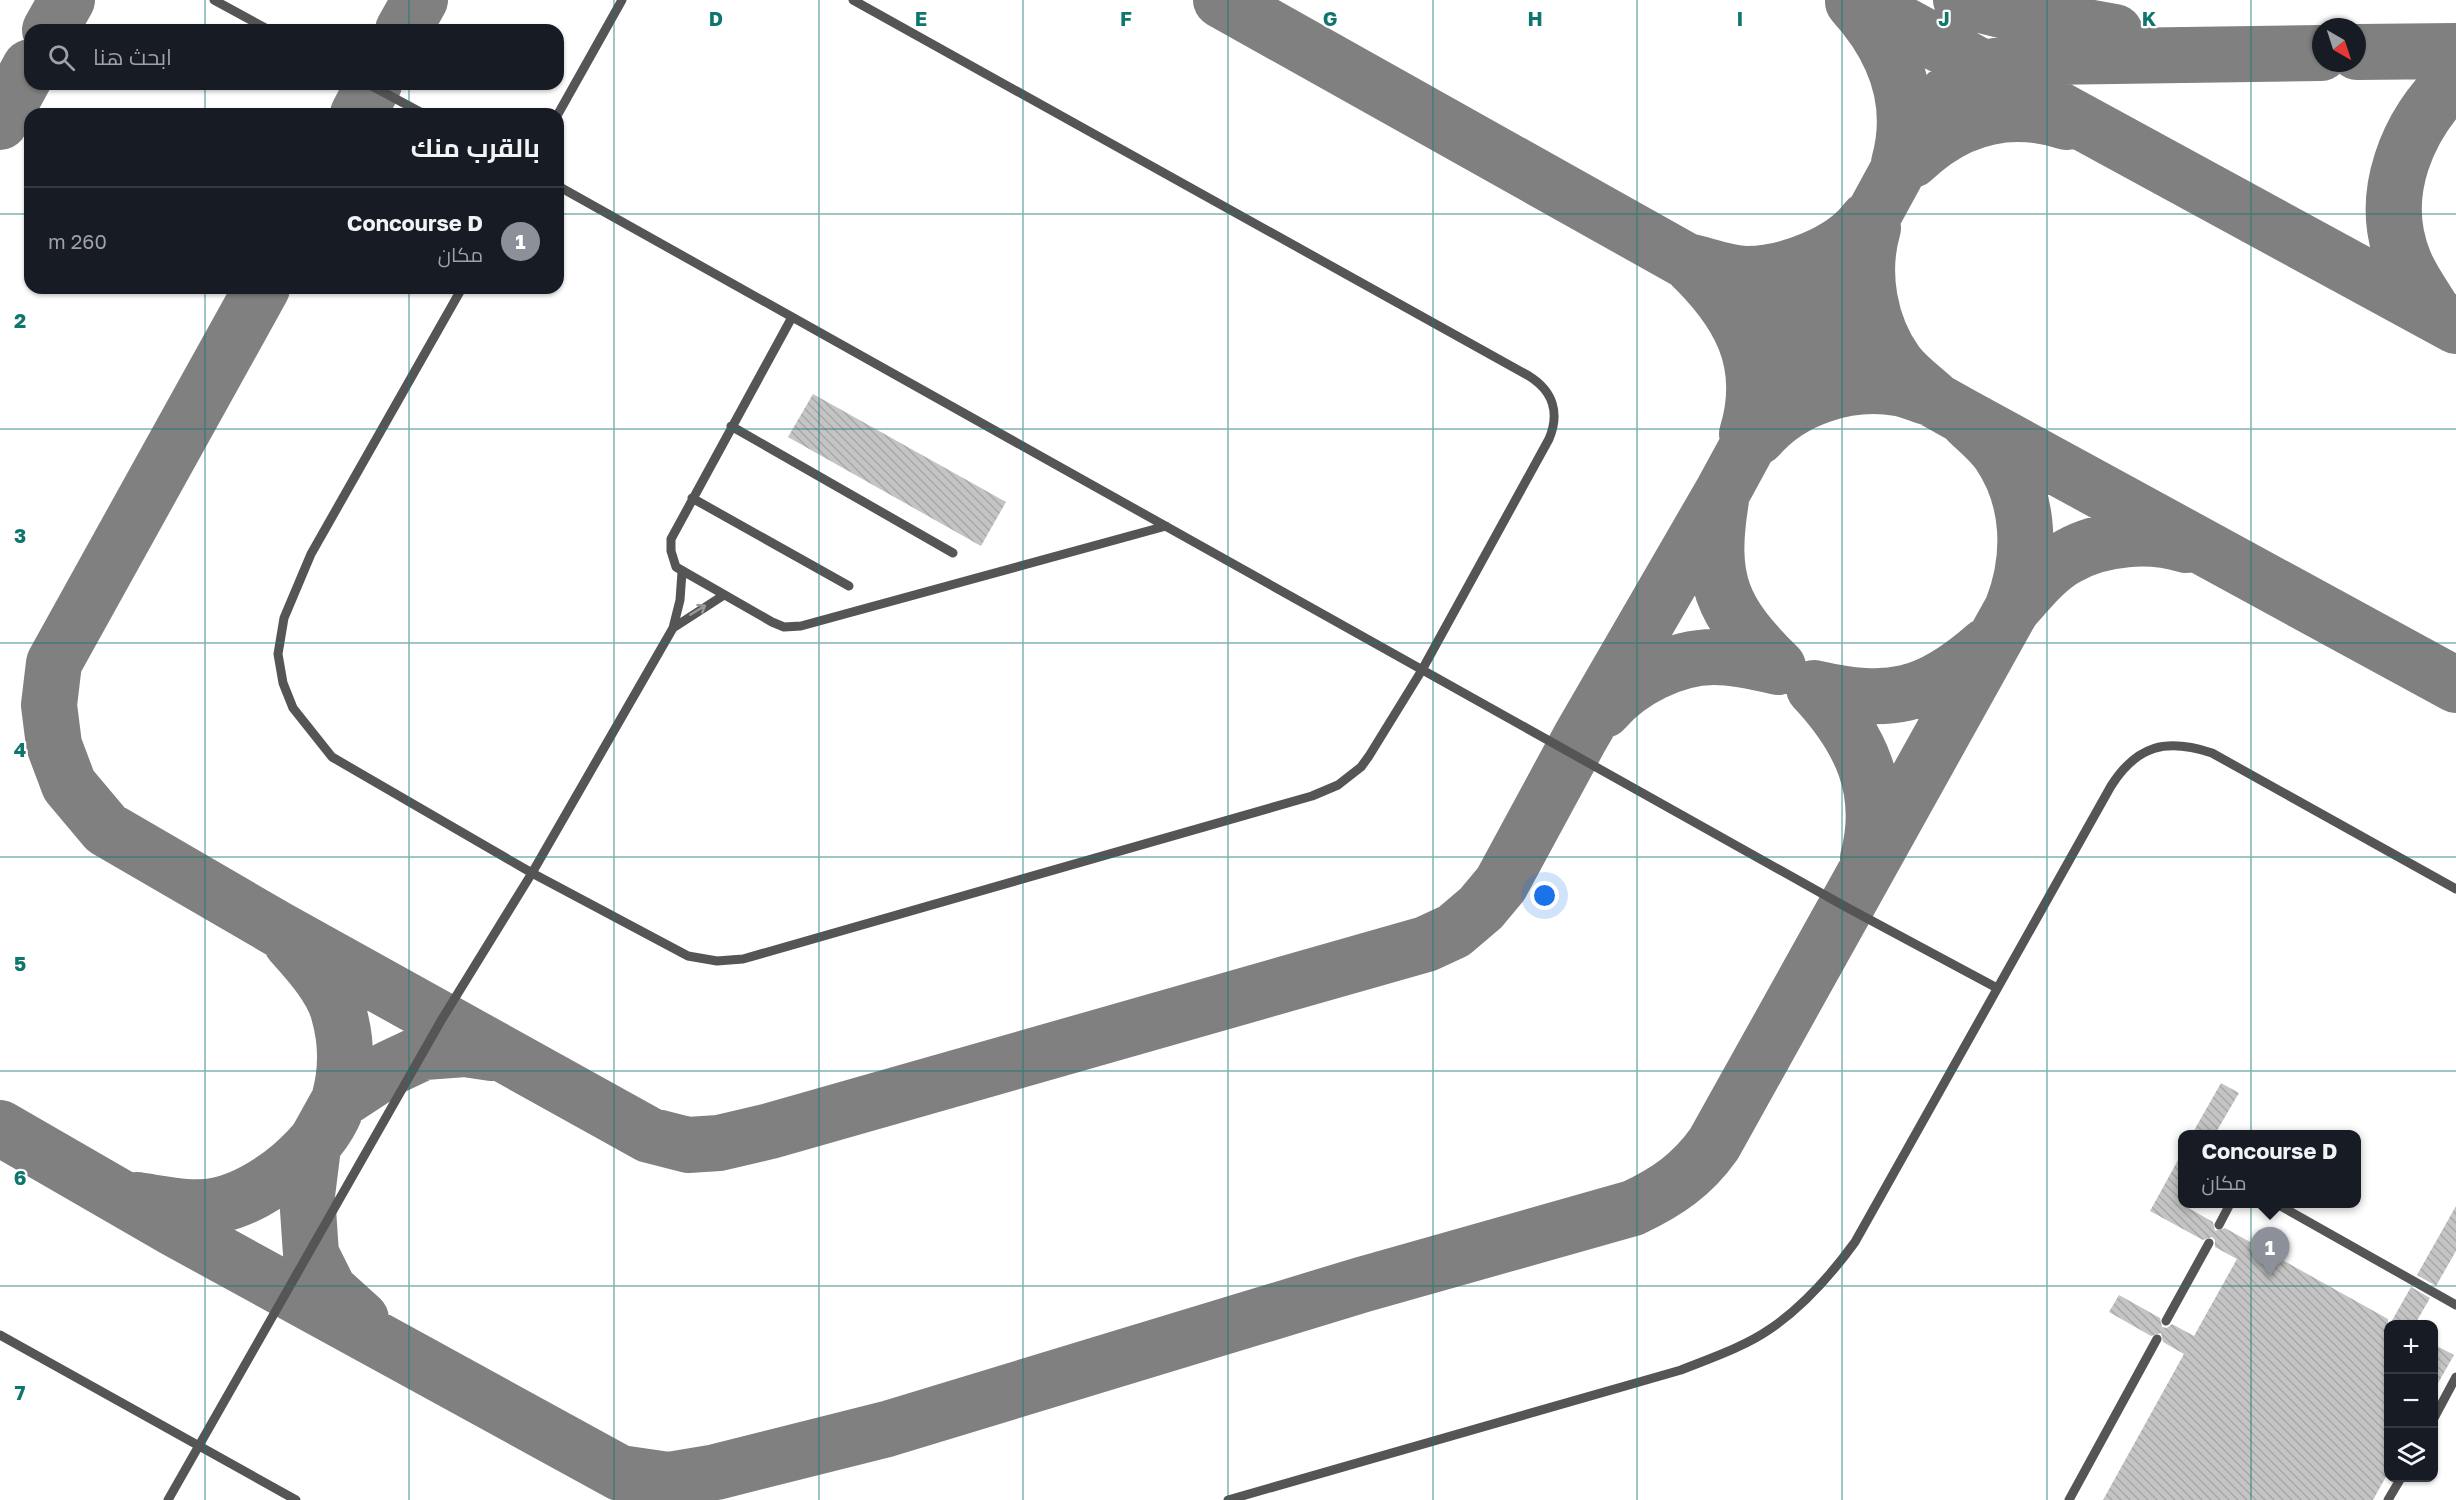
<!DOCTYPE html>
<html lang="ar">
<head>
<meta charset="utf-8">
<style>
	:root { --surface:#171b24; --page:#242831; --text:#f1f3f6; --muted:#9ea1a6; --line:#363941; --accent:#8c9099 }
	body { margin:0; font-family:"Golos Text",Cairo,sans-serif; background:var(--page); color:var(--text); direction:rtl }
	.controls { position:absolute; right:18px; bottom:18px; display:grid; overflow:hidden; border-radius:12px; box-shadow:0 2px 4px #0004 }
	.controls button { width:54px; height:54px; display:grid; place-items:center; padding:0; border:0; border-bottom:2px solid var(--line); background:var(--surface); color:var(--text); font:30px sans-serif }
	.compass { position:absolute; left:2312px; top:18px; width:54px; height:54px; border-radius:50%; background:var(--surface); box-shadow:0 2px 4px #0004; rotate:141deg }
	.you { position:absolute; left:1545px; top:896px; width:21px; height:21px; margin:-15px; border:4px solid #fff; border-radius:50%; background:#1a73e8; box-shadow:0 0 0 9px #1a73e833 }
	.badge { display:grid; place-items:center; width:39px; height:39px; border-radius:50%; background:var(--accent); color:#fff; font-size:20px; font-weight:700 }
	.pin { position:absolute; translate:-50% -50px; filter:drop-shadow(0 2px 3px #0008) }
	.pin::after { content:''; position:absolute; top:32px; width:21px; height:18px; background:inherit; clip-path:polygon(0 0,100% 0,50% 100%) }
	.popup { position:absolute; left:2178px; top:1130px; width:183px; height:78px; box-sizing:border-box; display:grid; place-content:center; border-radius:12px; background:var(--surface); filter:drop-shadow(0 2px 4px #0005); font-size:20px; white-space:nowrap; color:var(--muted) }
	.popup b { font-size:22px; color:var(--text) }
	.popup::after { content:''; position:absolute; left:50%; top:100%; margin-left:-12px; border:12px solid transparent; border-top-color:var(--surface) }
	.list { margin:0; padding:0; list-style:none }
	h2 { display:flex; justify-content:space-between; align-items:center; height:78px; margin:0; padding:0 24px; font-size:26px }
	h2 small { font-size:20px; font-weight:400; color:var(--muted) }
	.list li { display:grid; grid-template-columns:39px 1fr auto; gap:18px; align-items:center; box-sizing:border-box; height:108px; padding:0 24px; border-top:2px solid var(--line) }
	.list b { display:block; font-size:22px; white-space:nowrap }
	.list p { margin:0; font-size:20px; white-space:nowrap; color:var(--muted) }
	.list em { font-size:20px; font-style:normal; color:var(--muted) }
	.icon { flex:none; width:33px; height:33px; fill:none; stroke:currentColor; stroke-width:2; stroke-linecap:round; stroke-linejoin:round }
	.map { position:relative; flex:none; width:2456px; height:1500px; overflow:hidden; direction:ltr }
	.search { position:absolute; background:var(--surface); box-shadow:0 2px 4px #0004; left:24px; top:24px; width:540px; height:66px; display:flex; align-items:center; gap:15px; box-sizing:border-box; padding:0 21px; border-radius:18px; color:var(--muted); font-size:22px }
	.panel { position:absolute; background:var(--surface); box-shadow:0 2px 4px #0004; left:24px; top:108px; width:540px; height:186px; border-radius:18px; direction:rtl }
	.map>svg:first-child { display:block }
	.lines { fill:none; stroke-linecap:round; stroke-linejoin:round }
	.taxiway { stroke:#808080; stroke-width:56 }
	.building { fill:url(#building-back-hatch) }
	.service { stroke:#555; stroke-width:9 }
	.oneway { stroke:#999 }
	.grid { fill:none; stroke:#0f766e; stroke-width:1.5; stroke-opacity:0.55 }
	.grid-label { font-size:20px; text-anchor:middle; font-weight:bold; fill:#0f766e; stroke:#fff; stroke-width:4.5; stroke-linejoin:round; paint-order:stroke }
</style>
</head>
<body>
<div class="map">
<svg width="2456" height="1500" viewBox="0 0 2456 1500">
	<defs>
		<pattern id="building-back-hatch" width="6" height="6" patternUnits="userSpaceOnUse" patternTransform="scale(1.5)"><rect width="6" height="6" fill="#c4c4c4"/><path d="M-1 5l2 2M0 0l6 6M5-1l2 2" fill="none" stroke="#a7a7a7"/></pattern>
	</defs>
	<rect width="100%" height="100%" fill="#fff"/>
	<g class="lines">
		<path class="taxiway" d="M1221 0 1963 416 2456 685
			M1858 0 2456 326
			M1961 0 2030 17 2115 32
			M1853 2C1895 48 1916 102 1899 163
			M50 30 67 0
			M403 30 420 0
			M2357 52 2456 51
			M358 114 374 84
			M0 122 30 67
			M1912 160C1955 119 2008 103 2066 122
			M262 288 54 663 49 705 54 745 69 785 106 829 278 929 649 1135 688 1145 719 1143 770 1131 1426 944 1454 931 1481 908 1501 884 1580 738 1723 491 1921 128 1948 93 1984 68 2045 57 2321 53
			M2434 313C2424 296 2411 279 2404 261 2377 195 2407 124 2456 78
			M1747 434C1769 362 1739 310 1687 261 1706 265 1728 274 1747 274 1786 274 1843 253 1867 220
			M1758 437C1791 398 1848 380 1898 388 1910 390 1922 396 1934 399 1922 388 1907 377 1897 364 1869 326 1860 273 1873 228
			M2012 609C2029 590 2046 568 2069 556 2103 537 2150 534 2186 545
			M1814 688C1860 737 1886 790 1868 858
			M1814 688C1889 705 1927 698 1986 646
			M1604 710C1628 681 1674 657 1714 657 1735 657 1757 662 1778 667 1721 611 1708 580 1721 500
			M0 1128 175 1229 620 1473 668 1480 716 1472 887 1429 1361 1285 1633 1208C1667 1192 1692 1175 1714 1144L2012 609C2032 558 2031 500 1999 453 1989 439 1974 428 1963 416
			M137 1200C164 1204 193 1211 219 1205 265 1195 326 1146 339 1100 347 1071 347 1042 339 1014 333 988 308 961 291 942
			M361 1319 329 1290 311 1254 307 1195 313 1147 338 1102 390 1068 424 1052 465 1049 492 1053"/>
	</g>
	<path class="building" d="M813 394 1006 502 981 546 788 437Z
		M2221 1083 2239 1093 2215 1134H2192Z
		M2183 1151V1205L2213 1222 2215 1231 2225 1228 2388 1319V1473L2373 1500H2103L2184 1354 2163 1342 2161 1333 2151 1336 2109 1312 2119 1295 2160 1318 2162 1327 2167 1328 2172 1324 2194 1336 2237 1259 2215 1247V1240L2212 1237 2203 1240 2150 1211Z
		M2456 1206V1251L2436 1286 2417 1275Z
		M2411 1287 2430 1298 2415 1324H2390Z
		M2433 1344 2454 1355 2433 1392Z"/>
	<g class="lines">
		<path class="service" d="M214 0 269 30
			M368 84 424 114
			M558 114 622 0
			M558 186 1846 907 1997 988
			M462 288 311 554 284 618 278 654 283 683 293 708 332 757 532 873 688 956 717 961 743 959 1312 796 1338 785 1361 767 1369 756 1422 670 1549 439C1560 413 1553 391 1529 376L853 0
			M791 319 671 539V551L676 567 772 622 784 627 801 626 1166 526
			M731 426 953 553
			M692 498 849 586
			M673 628 724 595
			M2277 1204 2456 1305
			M2219 1225 2230 1204
			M2166 1321 2209 1243
			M0 1335 296 1500
			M2434 1418 2456 1377
			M168 1500 442 1019 532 873 673 628 680 600 682 572
			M1228 1500 1681 1370C1711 1358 1744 1347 1770 1329 1804 1306 1831 1275 1855 1242L2111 786C2137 745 2166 738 2212 753L2456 889
			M2069 1500 2157 1339
			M2388 1500 2401 1478"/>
	</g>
	<defs><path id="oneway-shaft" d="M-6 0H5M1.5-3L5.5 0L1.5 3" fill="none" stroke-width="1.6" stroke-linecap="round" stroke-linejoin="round" transform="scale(1.5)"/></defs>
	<use class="oneway" href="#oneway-shaft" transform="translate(698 610) rotate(-32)"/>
	<path class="grid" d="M205 0V30M409 0V30M614 0V1500M819 0V1500M1023 0V1500M1228 0V1500M1433 0V1500M1637 0V1500M1842 0V1500M2047 0V1500M2251 0V1500M205 84V114M409 84V114M0 214H30M558 214H2456M205 288V1500M409 288V1500M0 429H2456M0 643H2456M0 857H2456M0 1071H2456M0 1286H2456"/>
	<g class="grid-label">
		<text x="716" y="26">D</text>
		<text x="921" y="26">E</text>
		<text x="1126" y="26">F</text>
		<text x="1330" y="26">G</text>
		<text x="1535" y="26">H</text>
		<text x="1740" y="26">I</text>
		<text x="1944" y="26">J</text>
		<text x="2149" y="26">K</text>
		<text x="20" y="328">2</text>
		<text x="20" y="543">3</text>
		<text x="20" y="757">4</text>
		<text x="20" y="971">5</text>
		<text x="20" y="1185">6</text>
		<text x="20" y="1400">7</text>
	</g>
</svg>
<div class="controls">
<button>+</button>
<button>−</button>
<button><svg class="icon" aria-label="layers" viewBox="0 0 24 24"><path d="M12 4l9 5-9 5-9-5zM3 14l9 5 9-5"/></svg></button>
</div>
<svg class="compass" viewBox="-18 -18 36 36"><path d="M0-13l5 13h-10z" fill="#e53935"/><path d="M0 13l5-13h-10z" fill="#9ea1a6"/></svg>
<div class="you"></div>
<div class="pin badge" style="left:2270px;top:1277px">1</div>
<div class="popup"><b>Concourse D</b>مكان</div>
<div class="search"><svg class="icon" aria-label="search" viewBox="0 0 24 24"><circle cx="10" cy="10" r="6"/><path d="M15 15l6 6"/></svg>ابحث هنا</div>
<section class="panel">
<h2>بالقرب منك<small></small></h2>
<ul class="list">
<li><span class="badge">1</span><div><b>Concourse D</b><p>مكان</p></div><em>260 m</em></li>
</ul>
</section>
</div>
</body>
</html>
